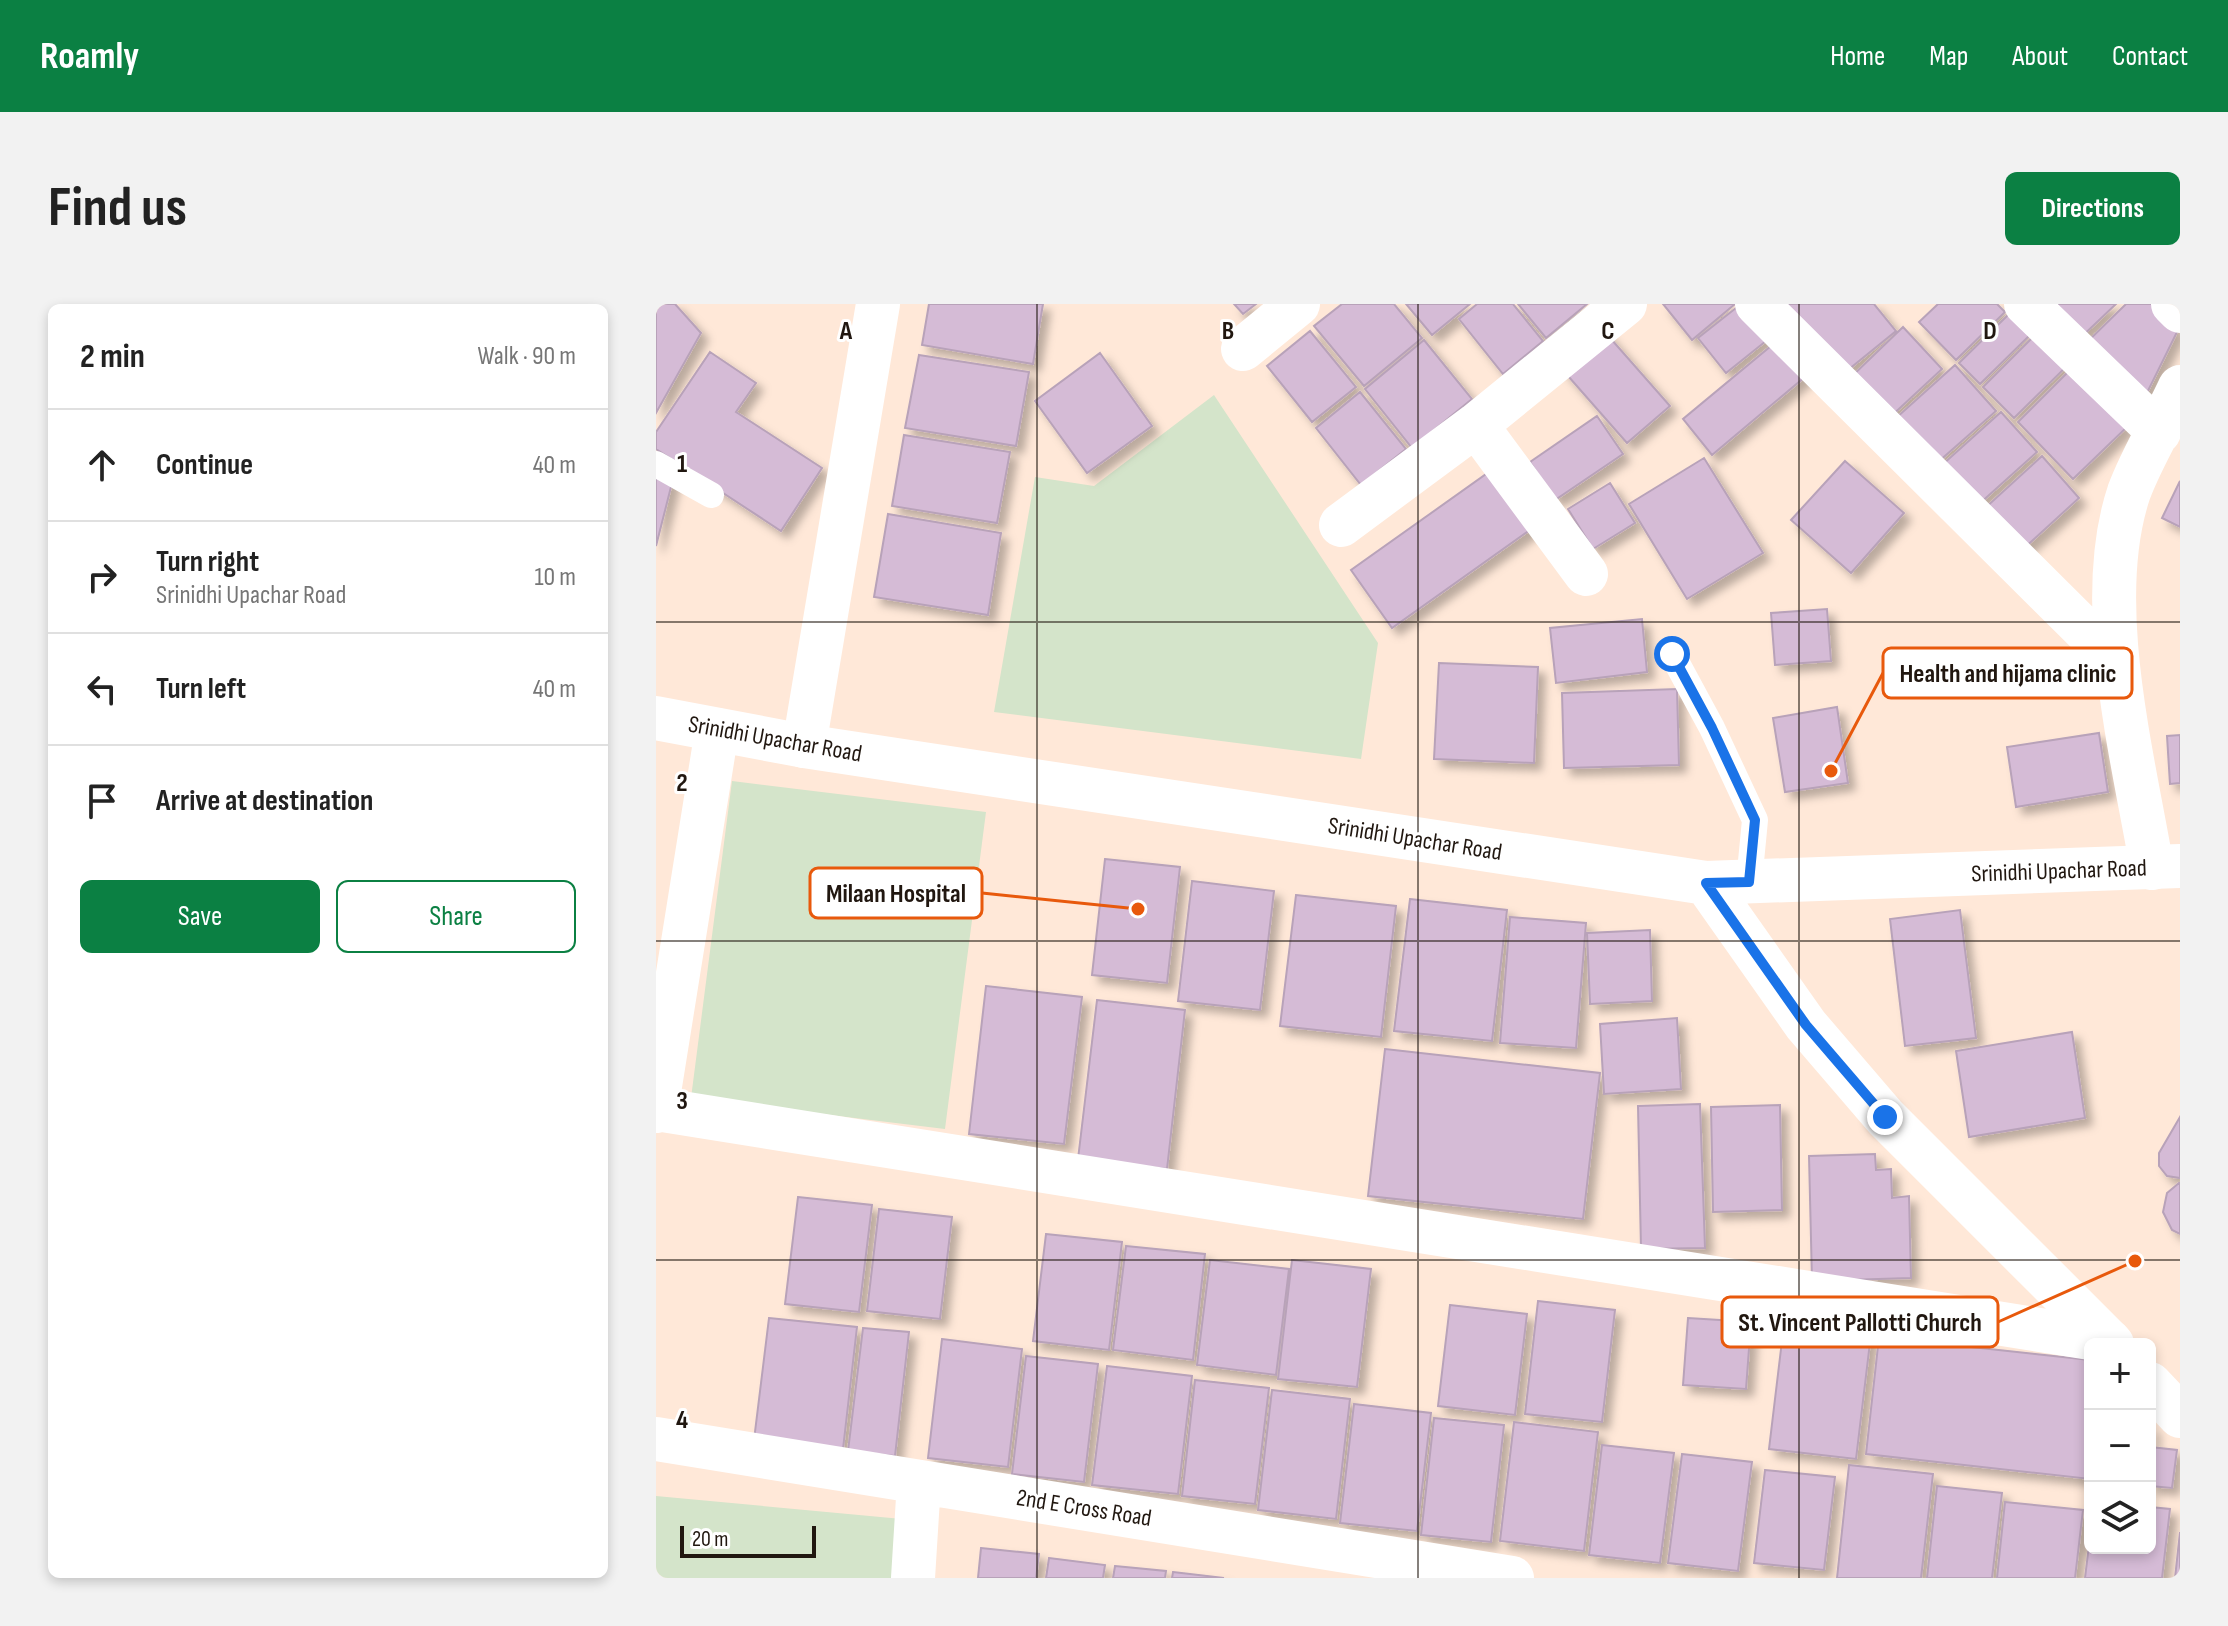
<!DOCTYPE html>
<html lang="en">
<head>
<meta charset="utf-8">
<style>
	:root { --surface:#fff; --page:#f2f2f2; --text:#222; --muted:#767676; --line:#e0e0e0; --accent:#0b8043 }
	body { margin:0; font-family:"Sofia Sans Condensed",sans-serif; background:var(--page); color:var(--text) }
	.controls { position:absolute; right:24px; bottom:24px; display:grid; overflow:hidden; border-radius:12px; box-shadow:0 4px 12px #0003 }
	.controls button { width:72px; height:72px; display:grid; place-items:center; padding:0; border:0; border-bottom:2px solid var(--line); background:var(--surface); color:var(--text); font:40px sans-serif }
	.scale { position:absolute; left:24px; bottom:20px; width:136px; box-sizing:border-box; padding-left:8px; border:4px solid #211710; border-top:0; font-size:22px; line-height:28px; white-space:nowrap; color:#211710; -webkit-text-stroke:6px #fff; paint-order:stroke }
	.stop { position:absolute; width:24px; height:24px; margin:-18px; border:6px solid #1a73e8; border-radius:50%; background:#fff }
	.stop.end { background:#1a73e8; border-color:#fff; box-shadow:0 2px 8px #0008 }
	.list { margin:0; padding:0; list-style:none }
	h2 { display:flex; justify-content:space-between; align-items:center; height:104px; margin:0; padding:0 32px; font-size:34px }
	h2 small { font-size:26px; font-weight:400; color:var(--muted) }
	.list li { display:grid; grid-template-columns:52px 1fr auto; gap:24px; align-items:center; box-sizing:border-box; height:112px; padding:0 32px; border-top:2px solid var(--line) }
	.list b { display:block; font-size:30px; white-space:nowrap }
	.list p { margin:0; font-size:26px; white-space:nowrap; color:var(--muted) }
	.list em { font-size:26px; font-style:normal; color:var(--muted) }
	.actions { display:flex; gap:16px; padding:24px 32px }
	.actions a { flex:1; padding:18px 0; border:2px solid var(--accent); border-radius:12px; text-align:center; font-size:28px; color:var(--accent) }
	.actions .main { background:var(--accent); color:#fff }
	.icon { flex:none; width:44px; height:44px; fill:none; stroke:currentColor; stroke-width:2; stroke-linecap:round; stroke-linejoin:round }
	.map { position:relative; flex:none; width:1524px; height:1274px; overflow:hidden; border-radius:12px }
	header { display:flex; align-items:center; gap:48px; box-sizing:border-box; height:112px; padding:0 40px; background:var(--accent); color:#fff }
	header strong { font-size:38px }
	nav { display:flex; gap:44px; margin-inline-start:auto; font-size:28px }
	.intro { display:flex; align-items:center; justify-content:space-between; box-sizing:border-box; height:192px; padding:0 48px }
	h1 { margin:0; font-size:56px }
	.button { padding:20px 36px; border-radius:12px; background:var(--accent); color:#fff; font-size:28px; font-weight:700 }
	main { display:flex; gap:48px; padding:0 48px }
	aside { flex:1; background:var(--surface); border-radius:12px; box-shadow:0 4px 12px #0003 }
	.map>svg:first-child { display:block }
	.green { fill:#d4e4ca }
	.building { fill:#d5bbd6; stroke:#b8a2b9; stroke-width:2; filter:url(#shadow) }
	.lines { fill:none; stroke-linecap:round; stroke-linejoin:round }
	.service { stroke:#fff; stroke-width:26 }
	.minor { stroke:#fff; stroke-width:44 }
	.tertiary { stroke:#fff; stroke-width:44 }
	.route { stroke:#1a73e8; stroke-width:10 }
	.grid { fill:none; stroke:#211710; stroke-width:2; stroke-opacity:0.55 }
	.labels { text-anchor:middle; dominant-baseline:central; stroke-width:6; stroke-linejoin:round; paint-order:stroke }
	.street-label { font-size:24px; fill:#211710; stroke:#fff }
	.grid-label { font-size:26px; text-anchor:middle; font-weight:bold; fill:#211710; stroke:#fff; stroke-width:6; stroke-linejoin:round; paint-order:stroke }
	.leader { fill:none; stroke:#e8590c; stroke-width:3 }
	.callout-dot { fill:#e8590c; stroke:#fff; stroke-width:3 }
	.callout { fill:#fff; stroke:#e8590c; stroke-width:3 }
	.callout-label { font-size:26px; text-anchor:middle; font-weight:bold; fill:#211710 }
</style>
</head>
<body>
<header>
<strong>Roamly</strong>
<nav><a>Home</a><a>Map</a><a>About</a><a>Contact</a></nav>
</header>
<div class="intro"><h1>Find us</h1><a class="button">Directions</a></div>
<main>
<aside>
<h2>2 min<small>Walk · 90 m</small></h2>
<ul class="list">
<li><svg class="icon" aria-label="ahead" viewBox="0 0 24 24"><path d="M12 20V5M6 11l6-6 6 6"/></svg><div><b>Continue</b></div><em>40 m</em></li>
<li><svg class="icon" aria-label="right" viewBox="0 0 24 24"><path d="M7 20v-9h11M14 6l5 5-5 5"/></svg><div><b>Turn right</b><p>Srinidhi Upachar Road</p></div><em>10 m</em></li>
<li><svg class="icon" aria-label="left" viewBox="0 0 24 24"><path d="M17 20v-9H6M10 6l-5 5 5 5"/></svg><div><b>Turn left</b></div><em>40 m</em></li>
<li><svg class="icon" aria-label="arrive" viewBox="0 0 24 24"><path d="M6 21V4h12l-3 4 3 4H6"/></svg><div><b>Arrive at destination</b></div></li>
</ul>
<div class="actions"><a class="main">Save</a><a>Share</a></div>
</aside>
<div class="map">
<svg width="1524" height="1274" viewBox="0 0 1524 1274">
	<defs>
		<filter id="shadow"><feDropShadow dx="7" dy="7" stdDeviation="4" flood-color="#0004"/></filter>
	</defs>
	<rect width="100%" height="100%" fill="#ffe8d8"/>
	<path class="green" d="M558 91 722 339 705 455 338 408 379 173 438 182Z
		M76 477 330 508 289 825 35 794Z
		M0 1192 246 1215 240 1274H0Z"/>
	<path class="building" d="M0 0H19L45 29 0 109Z
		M273 0H387L377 60 266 41Z
		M578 0H600L587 10Z
		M686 0H738L766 34 708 82 658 22Z
		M750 0H814L776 31Z
		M821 0H857L887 37 847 70 803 15Z
		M862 0H931L890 34Z
		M1007 0H1079L1036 36Z
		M1085 0 1115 33 1070 69 1042 34Z
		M1131 0H1218L1240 27 1187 70Z
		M1282 0H1341L1349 8 1300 56 1263 18Z
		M1384 0H1460L1418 40Z
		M1470 0H1496L1522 26 1485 101 1427 42Z
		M1353 10 1374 31 1324 80 1303 59Z
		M1247 23 1286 65 1231 116 1193 75Z
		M654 27 700 83 656 118 611 62Z
		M948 27 1014 102 971 139 905 64Z
		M1383 27 1414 59 1358 114 1327 83Z
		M768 36 816 95 756 144 709 85Z
		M1121 37 1150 72 1056 151 1027 115Z
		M54 48 100 79 80 108 166 164 125 227 0 145V128Z
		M444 49 496 122 431 169 379 97Z
		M263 51 373 68 360 142 249 124Z
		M1299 61 1340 107 1281 159 1240 114Z
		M1415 65 1472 122 1417 175 1362 118Z
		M704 88 750 145 705 181 660 124Z
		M1345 108 1381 148 1322 201 1286 161Z
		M941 112 967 150 899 196 874 158Z
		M248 131 354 148 341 219 236 202Z
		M1386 152 1423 194 1365 247 1328 205Z
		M1048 154 1107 249 1031 295 973 200Z
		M1189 157 1248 209 1195 269 1135 216Z
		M840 163 881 221 736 324 695 266Z
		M0 168 17 175 0 242Z
		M1524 177V223L1506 214Z
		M954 179 979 219 937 245 912 205Z
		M232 210 345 229 332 311 218 293Z
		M1171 305 1175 357 1119 361 1115 309Z
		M986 315 991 368 900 379 894 324Z
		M783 359 882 363 878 459 778 455Z
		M1021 385 1023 461 908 464 906 389Z
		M1181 403 1192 479 1129 488 1117 414Z
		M1443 429 1452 488 1360 503 1351 443Z
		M1524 431V479L1514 480 1511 432Z
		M449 555 524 563 511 679 436 671Z
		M536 577 618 587 604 706 522 697Z
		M640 591 740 602 725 733 624 722Z
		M754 595 851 606 836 737 738 727Z
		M1304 606 1320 734 1249 742 1234 615Z
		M854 613 930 619 920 744 844 739Z
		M994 626 996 697 934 700 931 629Z
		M330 682 426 693 408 840 313 830Z
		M441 696 529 706 511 865 422 855Z
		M1021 714 1025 785 948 790 944 720Z
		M1416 728 1429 814 1313 833 1300 747Z
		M729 745 944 769 927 915 712 892Z
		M1044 800 1049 944 985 945 982 802Z
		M1124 801 1126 906 1057 908 1055 803Z
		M1524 813V874L1511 872 1503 862V849Z
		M1219 850 1220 866 1235 865 1236 894 1253 892 1255 974 1156 977 1153 852Z
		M1523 879H1524V930L1516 926 1507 908 1511 889Z
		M142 893 216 901 203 1008 129 1000Z
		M223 905 296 913 284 1015 211 1007Z
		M390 930 466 938 453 1046 377 1037Z
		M470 942 549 950 537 1056 457 1046Z
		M554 956 633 965 620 1071 541 1061Z
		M636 956 715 965 701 1083 622 1075Z
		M882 997 959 1006 946 1118 869 1110Z
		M794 1001 871 1010 859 1111 782 1102Z
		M113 1014 201 1023 187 1145 98 1136Z
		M1032 1014 1095 1018 1090 1085 1027 1081Z
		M1128 1020 1215 1030 1200 1155 1113 1145Z
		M207 1024 253 1028 239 1152 192 1147Z
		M1223 1033 1434 1056 1430 1099H1434V1175L1210 1150Z
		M286 1035 366 1045 352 1163 272 1154Z
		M370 1052 442 1060 428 1178 356 1170Z
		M451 1062 536 1072 522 1190 436 1181Z
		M539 1076 613 1084 599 1200 526 1192Z
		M616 1086 694 1095 680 1215 602 1206Z
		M698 1100 775 1109 761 1227 684 1219Z
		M778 1114 848 1121 835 1238 765 1231Z
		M858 1118 942 1128 928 1247 844 1237Z
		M1494 1124H1497L1495 1143 1521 1146 1516 1184 1494 1182Z
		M946 1141 1018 1149 1004 1259 933 1251Z
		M1026 1150 1096 1158 1082 1267 1012 1259Z
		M1193 1161 1277 1170 1265 1274H1181Z
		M1109 1166 1179 1173 1168 1266 1098 1259Z
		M1281 1182 1346 1189 1336 1274H1271Z
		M1349 1198 1427 1206 1419 1274H1341Z
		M1494 1203 1514 1205 1506 1274H1429L1434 1233V1244H1494Z
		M1524 1228V1274H1519Z
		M325 1244 383 1250 380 1274H322Z
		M393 1254 449 1261 447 1274H390Z
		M459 1262 510 1267 509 1274H457Z
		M517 1268 568 1274H516Z"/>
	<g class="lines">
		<path class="service" d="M0 160 55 191
			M1016 350 1056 424 1099 516 1093 578"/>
		<path class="minor" d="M1101 0 1460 357
			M1370 0 1503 128
			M1517 0 1524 7
			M587 45 642 0
			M820 121 930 270
			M685 221 820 121 969 0
			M148 442 222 0
			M1496 564C1477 452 1436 298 1473 188 1486 153 1508 118 1524 83
			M0 805 1453 1037
			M0 807 61 426
			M0 1135 856 1274
			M257 1274 263 1178"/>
		<path class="tertiary" d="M0 414 148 442 1050 579 1524 562
			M1050 579 1150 721 1229 813 1456 1040
			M1494 1080 1524 1112"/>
	</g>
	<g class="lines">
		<path class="route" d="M1016 350 1056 424 1099 516 1093 578 1050 579 1150 721 1229 813"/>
	</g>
	<path class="grid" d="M381 0V1274M762 0V1274M1143 0V1274M0 318H1524M0 637H1524M0 956H1524"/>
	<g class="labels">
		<g class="street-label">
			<text transform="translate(119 435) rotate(10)">Srinidhi Upachar Road</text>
			<text transform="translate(759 535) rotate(9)">Srinidhi Upachar Road</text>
			<text transform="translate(1403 567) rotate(-2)">Srinidhi Upachar Road</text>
			<text transform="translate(428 1204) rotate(9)">2nd E Cross Road</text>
		</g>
	</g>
	<g class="grid-label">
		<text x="190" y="35">A</text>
		<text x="572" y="35">B</text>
		<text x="952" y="35">C</text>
		<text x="1334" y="35">D</text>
		<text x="26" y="168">1</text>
		<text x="26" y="487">2</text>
		<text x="26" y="805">3</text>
		<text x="26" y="1124">4</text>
	</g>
	<path class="leader" d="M1175 467L1227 369M482 605L326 589M1479 957L1342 1018"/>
	<g class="callout-dot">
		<circle cx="1175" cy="467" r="8"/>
		<circle cx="482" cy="605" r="8"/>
		<circle cx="1479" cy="957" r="8"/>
	</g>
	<g class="callout">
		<rect x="1227" y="344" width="249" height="50" rx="8"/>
		<rect x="154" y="564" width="172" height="50" rx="8"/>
		<rect x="1066" y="993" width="276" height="50" rx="8"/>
	</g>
	<g class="callout-label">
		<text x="1352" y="378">Health and hijama clinic</text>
		<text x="240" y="598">Milaan Hospital</text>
		<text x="1204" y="1027">St. Vincent Pallotti Church</text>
	</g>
</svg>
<div class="controls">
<button>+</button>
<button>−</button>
<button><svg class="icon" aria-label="layers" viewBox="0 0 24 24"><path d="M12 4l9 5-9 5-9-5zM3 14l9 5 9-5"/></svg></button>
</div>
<div class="scale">20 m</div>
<div class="stop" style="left:1016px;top:350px"></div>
<div class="stop end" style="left:1229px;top:813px"></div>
</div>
</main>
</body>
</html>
